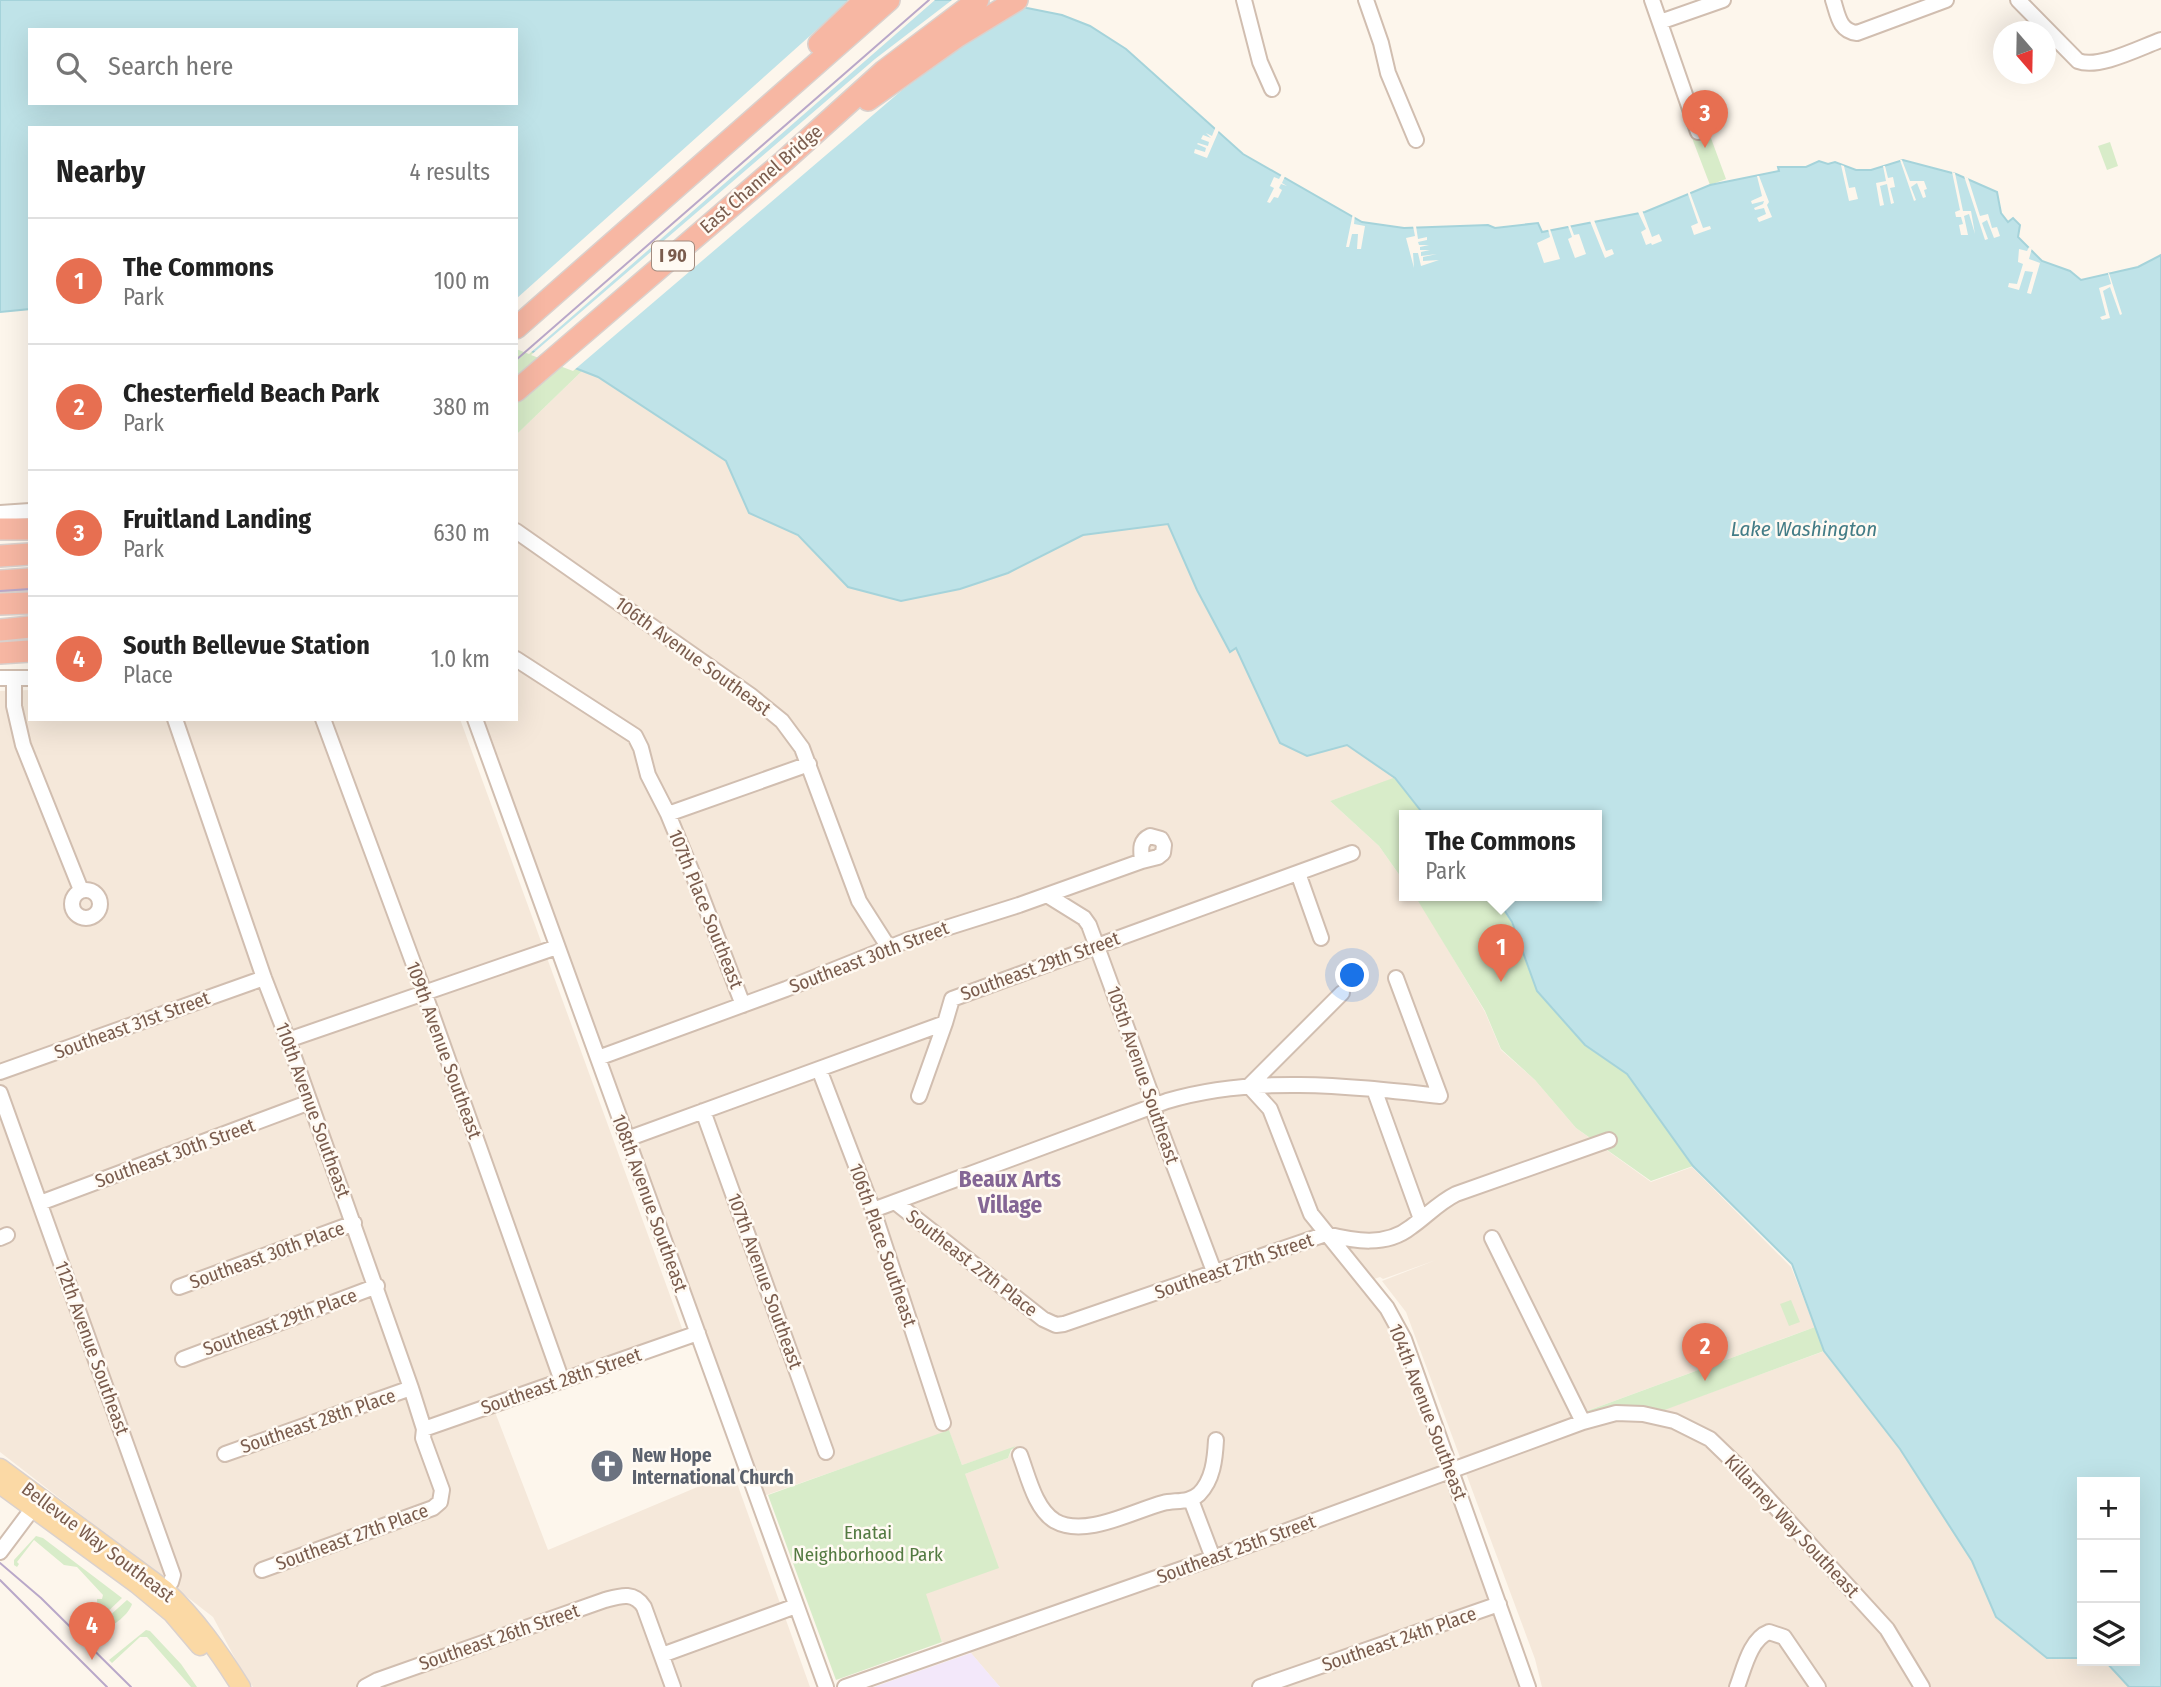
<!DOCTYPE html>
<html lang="en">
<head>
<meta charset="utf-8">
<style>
	:root { --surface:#fff; --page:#f2f2f2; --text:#222; --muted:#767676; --line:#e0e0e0; --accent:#e76f51 }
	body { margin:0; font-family:"Fira Sans Condensed",sans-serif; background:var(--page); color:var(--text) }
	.controls { position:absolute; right:21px; bottom:21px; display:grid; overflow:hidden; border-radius:0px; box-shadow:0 7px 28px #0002 }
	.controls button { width:63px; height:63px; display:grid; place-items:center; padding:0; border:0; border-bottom:2px solid var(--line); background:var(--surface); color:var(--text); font:35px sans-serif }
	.compass { position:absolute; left:1993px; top:21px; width:63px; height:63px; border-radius:50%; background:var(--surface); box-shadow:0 7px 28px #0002; rotate:160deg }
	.you { position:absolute; left:1353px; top:976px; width:24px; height:24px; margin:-18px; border:5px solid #fff; border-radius:50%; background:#1a73e8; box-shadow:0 0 0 10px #1a73e833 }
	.badge { display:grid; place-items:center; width:46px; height:46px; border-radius:50%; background:var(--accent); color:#fff; font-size:23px; font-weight:700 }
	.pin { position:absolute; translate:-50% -58px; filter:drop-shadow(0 2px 4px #0008) }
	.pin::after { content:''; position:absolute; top:37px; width:24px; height:21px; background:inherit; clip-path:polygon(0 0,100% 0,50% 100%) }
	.popup { position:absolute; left:1399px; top:810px; width:203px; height:91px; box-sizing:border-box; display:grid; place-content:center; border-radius:0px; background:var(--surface); filter:drop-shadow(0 2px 5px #0005); font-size:23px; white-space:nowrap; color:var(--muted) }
	.popup b { font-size:26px; color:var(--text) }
	.popup::after { content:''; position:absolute; left:50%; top:100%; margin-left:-14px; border:14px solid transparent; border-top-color:var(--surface) }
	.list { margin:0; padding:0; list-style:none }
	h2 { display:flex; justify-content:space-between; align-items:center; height:91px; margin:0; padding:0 28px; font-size:30px }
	h2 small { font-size:23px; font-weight:400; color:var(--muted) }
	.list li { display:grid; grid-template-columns:46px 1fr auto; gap:21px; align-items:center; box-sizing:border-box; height:126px; padding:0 28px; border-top:2px solid var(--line) }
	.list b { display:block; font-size:26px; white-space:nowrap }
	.list p { margin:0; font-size:23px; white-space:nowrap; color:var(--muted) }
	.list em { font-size:23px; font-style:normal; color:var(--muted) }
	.icon { flex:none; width:38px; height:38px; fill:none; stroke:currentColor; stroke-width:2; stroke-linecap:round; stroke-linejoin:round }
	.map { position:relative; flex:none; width:2161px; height:1687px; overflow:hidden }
	.search { position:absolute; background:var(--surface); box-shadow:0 7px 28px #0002; left:28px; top:28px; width:490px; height:77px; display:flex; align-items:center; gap:18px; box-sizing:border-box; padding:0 24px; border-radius:0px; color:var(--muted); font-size:26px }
	.panel { position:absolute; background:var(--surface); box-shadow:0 7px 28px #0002; left:28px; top:126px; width:490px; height:595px; border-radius:0px }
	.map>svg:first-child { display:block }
	.residential { fill:#f5e8da }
	.education { fill:#f3e8fa }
	.green { fill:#d8ecc9 }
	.water { fill:#bfe3e8; stroke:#a5d3da; stroke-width:2; fill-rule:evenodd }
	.pier { fill:#fdf6ec }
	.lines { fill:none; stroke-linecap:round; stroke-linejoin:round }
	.minor-casing { stroke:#d1beb0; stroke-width:18 }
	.major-casing { stroke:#dad1cd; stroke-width:21 }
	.highway-casing { stroke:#dad1cd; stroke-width:24 }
	.minor { stroke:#fff; stroke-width:14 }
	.major { stroke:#fbd9a5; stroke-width:18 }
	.highway { stroke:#f7b7a3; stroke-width:21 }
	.tram { stroke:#b9a8c9; stroke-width:2 }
	.labels { text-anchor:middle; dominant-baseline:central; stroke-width:5; stroke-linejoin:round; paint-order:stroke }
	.shield { fill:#fffaf3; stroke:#a28b7f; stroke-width:2 }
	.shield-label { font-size:18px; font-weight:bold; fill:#7a5c4d }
	.street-label { font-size:19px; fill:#7a5c4d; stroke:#fffaf3 }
	.worship-label { font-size:19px; font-weight:bold; fill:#5b616d; stroke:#fffaf3; text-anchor:start }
	.park-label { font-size:19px; fill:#537a41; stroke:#fffaf3 }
	.water-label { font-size:21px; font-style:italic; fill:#437c86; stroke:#fffaf3 }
	.quarter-label { font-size:23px; font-weight:bold; fill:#846695; stroke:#fffaf3 }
</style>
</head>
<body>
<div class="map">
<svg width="2161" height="1687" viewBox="0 0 2161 1687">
	<rect width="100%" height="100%" fill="#fdf6ec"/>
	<path class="residential" d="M582 371 598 377 726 461 749 513 798 535 848 587 901 601 960 589 1008 573 1083 535 1168 524 1197 590 1230 651 1236 648 1280 743 1307 756 1347 745 1396 778 1330 801 1379 846 1405 883V896H1415L1425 911 1485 1012 1501 1050 1535 1080 1576 1128 1651 1182 1692 1167 1791 1267 1815 1327 1584 1412 1589 1425 1615 1416H1646L1833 1348 2082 1655V1661H2113L2144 1687H1542L1535 1659 1406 1312 1382 1281 1436 1260 1383 1279 1380 1277 1357 1285 1384 1318 1442 1465 1522 1687H1000L971 1653 942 1642 925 1594 965 1474 1008 1458 1013 1448 962 1465 949 1431 755 1499 480 719H516V435Z
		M30 690V719H460L683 1331 490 1399 548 1550 733 1472 810 1687H253L238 1664 213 1617 0 1452V691Z"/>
	<path class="education" d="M971 1653 1000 1687H874L896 1679Z"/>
	<path class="green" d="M1701 111 1726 179 1710 185 1684 117Z
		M2110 142 2118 166 2107 170 2098 146Z
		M516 345 582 371 516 435Z
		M1396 777 1425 816H1405V883L1379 846 1330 801Z
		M1415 896H1494L1511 922 1538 991 1585 1044 1627 1074 1693 1166 1651 1181 1576 1128 1535 1080 1501 1049 1485 1011Z
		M1791 1300 1800 1322 1789 1326 1780 1304Z
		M1815 1327 1824 1351 1651 1415 1590 1416 1587 1411Z
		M949 1430 962 1465 1016 1446 1011 1450 1008 1458 965 1474 999 1568 926 1594 942 1642 836 1680 768 1495Z
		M36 1536 43 1538 122 1598 100 1619 98 1618 97 1599H102L103 1595 77 1567 64 1565 34 1540 17 1562 19 1564 17 1567 14 1565V1560Z
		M127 1600 132 1604C129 1614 114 1626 104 1629L98 1626Z
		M146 1630 150 1631 181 1664 197 1687H191L147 1637H140L112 1663 109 1660Z"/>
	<path class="water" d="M0 0H1006L1027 8 1062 15 1090 26 1126 49 1243 154 1362 222 1404 228 1488 225 1495 228 1538 223 1542 232 1645 212 1710 185 1779 171 1778 167H1806L1819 161 1828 164 1835 162 1856 170H1871L1903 160 1956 174 1997 192 2001 213 2008 222 2013 218 2020 225 2018 237 2042 261 2070 271 2081 280 2138 267 2161 255V1687H2129L2105 1661H2135V1482H2082V1658H2047L1996 1617 1972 1561 1900 1449 1824 1351 1792 1264 1693 1166 1627 1074 1585 1045 1537 991 1512 922 1495 896H1597V816H1425L1395 778 1347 745 1307 756 1280 743 1236 648 1230 652 1197 590 1168 524 1083 535 1008 573 960 589 901 601 848 587 798 535 749 513 726 461 598 377 516 345V128H30V309L0 312ZM30 30H516V103H30Z"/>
	<path class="pier" d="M850 0H935L529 354 516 349V299Z
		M952 0H1016L1030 5 971 40 901 91 573 371 531 355 875 59Z
		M1216 126 1220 128 1207 158 1194 153 1195 149 1205 152 1206 148 1197 144 1198 143 1208 146 1209 142 1201 139 1203 135 1211 138 1206 133 1212 136Z
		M1900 160H1902L1910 181H1924L1927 189 1924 190 1926 197 1923 198 1917 183 1911 187 1916 200 1914 201Z
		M1841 165 1844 166 1849 188 1855 187 1858 199 1849 201Z
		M1883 166H1885L1888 178 1893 177 1895 187 1890 188 1894 203 1891 204 1887 184 1880 186 1884 205 1880 206 1876 183 1886 181Z
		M1283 172 1286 174 1282 183 1287 186 1281 184 1279 188 1282 190 1278 198 1274 197 1270 203 1267 202 1274 188 1270 186 1274 177 1279 179Z
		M1952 172 1955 173 1963 211H1971L1975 234 1969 214 1964 216 1968 235H1961L1959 225 1963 224 1961 217H1956L1955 212 1960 210Z
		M1757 176H1759L1769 202 1767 205 1772 217 1759 222 1757 218 1766 214 1764 208 1755 210 1754 208 1763 204 1764 201 1752 204 1751 201 1762 196Z
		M1964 176 1968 178 1980 216 1988 214 1992 228 1997 227 2000 236 1994 238 1987 220 1982 223 1988 239 1985 240Z
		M1689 190 1703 228 1710 226 1711 229 1694 235 1691 226 1698 223 1687 191Z
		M1642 210 1652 237 1659 234 1662 241 1652 245 1651 243 1646 245 1641 232 1646 229 1638 212Z
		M1353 213 1355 214 1354 224 1365 226 1361 249H1357L1358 234H1352L1349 247H1346Z
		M1594 220 1606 251 1612 249 1614 254 1605 258 1590 221Z
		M1569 222 1574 235 1579 234 1586 254 1575 258 1568 239 1572 237 1567 223Z
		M1413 226H1416L1418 239 1427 237V240L1418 242 1419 245H1429L1420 247V250H1430L1421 252V256L1437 254 1423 257V261L1439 260 1421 266 1418 253H1413L1414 268 1406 238 1415 236Z
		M1548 229H1550L1560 259 1544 263 1537 243 1550 237Z
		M2029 247 2032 248 2029 259 2040 263 2031 294 2027 293 2033 272 2025 271 2019 290 2008 287 2009 283 2017 284 2023 264 2018 262 2019 249 2027 251Z
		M2108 273H2109L2122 314 2120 315 2110 287 2103 291 2110 318 2102 320 2100 317 2106 315 2099 288 2111 284Z"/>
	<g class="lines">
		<defs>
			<path id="minor" d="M1244 0 1260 62 1272 89
				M1366 0 1381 43 1388 73 1416 140
				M1652 0 1698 132
				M1833 0C1838 15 1839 31 1857 33L1946 0
				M2018 0 2078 61C2099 69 2139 48 2161 40
				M1660 22 1723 0
				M0 513 30 511
				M516 531 750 695 782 721 802 748 859 901 889 948
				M516 659 635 736 641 748 648 775 668 814 698 887 743 1005
				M0 678H30
				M14 679V706L23 745 81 890
				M175 719 264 978 288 1040 411 1388 424 1429 423 1438 442 1490 440 1502 433 1508 262 1570
				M323 719 424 992 562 1381
				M475 719 826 1687
				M668 814 809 764
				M1298 873 1321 938
				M72 904a14 14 0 1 1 28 0a14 14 0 1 1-28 0Z
				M1047 895 1084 918 1089 925 1155 1105V1115L1215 1274
				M288 1040 557 947
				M598 1058 786 989 908 940 1019 905 1142 861 1158 857 1163 853 1164 845 1161 839 1150 836C1139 841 1141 850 1142 861
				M819 1069 873 1210 943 1423
				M0 1072 264 978
				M1249 1086 1270 1109 1311 1214 1387 1308 1404 1339 1528 1687
				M1249 1086 1342 993
				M1374 1089 1421 1219
				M0 1093 173 1575 171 1582 159 1596
				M919 1096 945 1023
				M703 1111 826 1452
				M627 1139 945 1023 952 999 1352 853
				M895 1202 1043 1319 1056 1325 1064 1324 1326 1234C1354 1241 1386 1247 1411 1227 1427 1216 1438 1203 1456 1194L1609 1140
				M40 1203 310 1102
				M873 1210 1167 1101C1255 1075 1349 1086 1440 1096L1396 978
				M0 1238 7 1235
				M1492 1238 1583 1422
				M179 1287 354 1223
				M183 1359 377 1286
				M424 1429 698 1333
				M225 1454 411 1388
				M1020 1455C1028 1476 1035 1509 1055 1521 1085 1538 1133 1511 1163 1503 1175 1500 1189 1503 1199 1494 1213 1480 1215 1459 1216 1440
				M1191 1500 1213 1558
				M0 1552 33 1508
				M662 1655 796 1606
				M365 1687 378 1680 605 1600C620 1596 634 1591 644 1607L673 1687
				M845 1687 1213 1558 1583 1422 1616 1413 1643 1414 1674 1421 1710 1439 1739 1467 1887 1629 1922 1687
				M1260 1687 1499 1604
				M1737 1687C1744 1669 1750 1639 1769 1632L1784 1637 1818 1687"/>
			<path id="major" d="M0 1468 165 1590C196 1619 219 1652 241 1687
				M0 1484 137 1584 172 1613 200 1646"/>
			<path id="highway" d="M819 44 865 0
				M868 100 958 36 1017 0
				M516 328 889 0
				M516 391 784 161 884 71 978 0
				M0 529H30
				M0 556 30 554
				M0 581 30 579
				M0 604 30 603
				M0 630 30 627
				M0 653 30 651"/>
		</defs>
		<use href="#minor" class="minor-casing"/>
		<use href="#major" class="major-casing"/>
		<use href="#highway" class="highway-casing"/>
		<use href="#minor" class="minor"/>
		<use href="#major" class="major"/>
		<use href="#highway" class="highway"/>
		<path class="tram" d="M516 360 929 0
			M0 591 30 589
			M0 1563 41 1598 131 1687
			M0 1580 107 1687"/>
	</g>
	<defs>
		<symbol id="church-disc" viewBox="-11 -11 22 22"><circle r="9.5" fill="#6b7280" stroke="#fffaf3"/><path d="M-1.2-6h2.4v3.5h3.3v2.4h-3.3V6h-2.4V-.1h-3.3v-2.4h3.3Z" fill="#fff"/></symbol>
	</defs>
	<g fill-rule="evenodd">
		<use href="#church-disc" x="588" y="1447" width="38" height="38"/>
	</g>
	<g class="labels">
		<rect class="shield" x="652" y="241.5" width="42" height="29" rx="5"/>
		<g class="shield-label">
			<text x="673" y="256">I 90</text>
		</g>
		<g class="street-label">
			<text transform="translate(761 179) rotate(-41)">East Channel Bridge</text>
			<text transform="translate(693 656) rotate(36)">106th Avenue Southeast</text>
			<text transform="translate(706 909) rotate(68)">107th Place Southeast</text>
			<text transform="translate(869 957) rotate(-21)">Southeast 30th Street</text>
			<text transform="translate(1040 966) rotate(-20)">Southeast 29th Street</text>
			<text transform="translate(132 1025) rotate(-20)">Southeast 31st Street</text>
			<text transform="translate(444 1050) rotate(70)">109th Avenue Southeast</text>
			<text transform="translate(1143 1075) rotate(71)">105th Avenue Southeast</text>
			<text transform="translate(313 1110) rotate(70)">110th Avenue Southeast</text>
			<text transform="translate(175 1153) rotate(-20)">Southeast 30th Street</text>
			<text transform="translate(650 1203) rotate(70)">108th Avenue Southeast</text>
			<text transform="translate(883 1245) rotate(71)">106th Place Southeast</text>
			<text transform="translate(267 1255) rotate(-20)">Southeast 30th Place</text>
			<text transform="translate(972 1263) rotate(38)">Southeast 27th Place</text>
			<text transform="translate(1234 1266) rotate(-19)">Southeast 27th Street</text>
			<text transform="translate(765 1281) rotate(70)">107th Avenue Southeast</text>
			<text transform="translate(280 1322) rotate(-20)">Southeast 29th Place</text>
			<text transform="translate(92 1348) rotate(70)">112th Avenue Southeast</text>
			<text transform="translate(561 1381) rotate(-19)">Southeast 28th Street</text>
			<text transform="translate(1428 1412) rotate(69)">104th Avenue Southeast</text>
			<text transform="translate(318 1421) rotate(-19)">Southeast 28th Place</text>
			<text transform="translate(1792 1526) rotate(47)">Killarney Way Southeast</text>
			<text transform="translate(352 1537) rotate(-20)">Southeast 27th Place</text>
			<text transform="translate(98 1542) rotate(37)">Bellevue Way Southeast</text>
			<text transform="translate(1236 1549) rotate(-20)">Southeast 25th Street</text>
			<text transform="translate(499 1637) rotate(-19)">Southeast 26th Street</text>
			<text transform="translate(1399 1639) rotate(-19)">Southeast 24th Place</text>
		</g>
		<g class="worship-label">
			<text x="632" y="1455">New Hope<tspan x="632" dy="22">International Church</tspan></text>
		</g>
		<g class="park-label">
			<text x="868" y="1532">Enatai<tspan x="868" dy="22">Neighborhood Park</tspan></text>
		</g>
		<g class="water-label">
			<text x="1804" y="529">Lake Washington</text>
		</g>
		<g class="quarter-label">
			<text x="1010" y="1179">Beaux Arts<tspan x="1010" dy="26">Village</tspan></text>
		</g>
	</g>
</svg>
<div class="controls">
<button>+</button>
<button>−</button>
<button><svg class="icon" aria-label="layers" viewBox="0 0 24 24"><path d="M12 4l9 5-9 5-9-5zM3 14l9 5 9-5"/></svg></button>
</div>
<svg class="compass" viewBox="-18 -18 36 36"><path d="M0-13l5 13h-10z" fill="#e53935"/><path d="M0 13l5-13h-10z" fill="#767676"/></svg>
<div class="you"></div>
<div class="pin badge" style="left:1501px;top:982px">1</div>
<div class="popup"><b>The Commons</b>Park</div>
<div class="pin badge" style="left:1705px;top:1381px">2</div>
<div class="pin badge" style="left:1705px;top:148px">3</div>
<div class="pin badge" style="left:92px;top:1660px">4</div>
<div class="search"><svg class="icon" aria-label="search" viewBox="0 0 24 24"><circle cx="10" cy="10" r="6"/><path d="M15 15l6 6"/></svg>Search here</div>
<section class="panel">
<h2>Nearby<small>4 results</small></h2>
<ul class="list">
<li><span class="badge">1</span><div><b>The Commons</b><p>Park</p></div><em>100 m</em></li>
<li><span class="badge">2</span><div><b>Chesterfield Beach Park</b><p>Park</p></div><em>380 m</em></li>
<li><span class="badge">3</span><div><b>Fruitland Landing</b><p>Park</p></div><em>630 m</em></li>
<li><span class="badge">4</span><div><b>South Bellevue Station</b><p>Place</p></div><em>1.0 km</em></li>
</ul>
</section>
</div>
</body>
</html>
